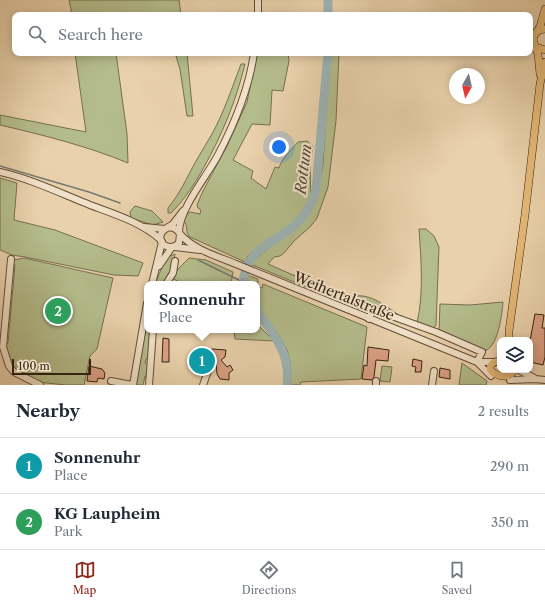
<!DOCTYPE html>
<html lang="en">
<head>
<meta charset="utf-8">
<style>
	:root { --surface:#fff; --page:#f6f6f7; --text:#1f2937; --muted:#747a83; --line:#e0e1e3; --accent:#8f2418 }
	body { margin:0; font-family:"Libre Caslon Text",serif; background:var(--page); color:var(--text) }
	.controls { position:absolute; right:12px; bottom:12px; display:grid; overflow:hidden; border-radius:8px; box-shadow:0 2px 10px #0003 }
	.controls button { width:36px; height:36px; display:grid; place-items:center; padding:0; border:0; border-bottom:1px solid var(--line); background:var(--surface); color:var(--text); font:20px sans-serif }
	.compass { position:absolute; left:449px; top:68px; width:36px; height:36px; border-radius:50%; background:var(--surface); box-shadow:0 2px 10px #0003; rotate:188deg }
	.scale { position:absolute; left:12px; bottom:10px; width:79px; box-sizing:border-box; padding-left:4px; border:2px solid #372411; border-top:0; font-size:11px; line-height:14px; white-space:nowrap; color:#372411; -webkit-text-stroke:3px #f1e1c8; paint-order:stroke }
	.you { position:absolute; left:279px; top:147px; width:14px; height:14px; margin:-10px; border:3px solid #fff; border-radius:50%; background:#1a73e8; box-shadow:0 0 0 6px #1a73e833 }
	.badge { display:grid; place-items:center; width:26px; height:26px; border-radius:50%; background:var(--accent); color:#fff; font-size:13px; font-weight:700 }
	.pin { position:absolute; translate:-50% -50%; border:2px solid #fff; box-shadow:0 1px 4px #0006 }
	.popup { position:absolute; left:144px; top:281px; width:116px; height:52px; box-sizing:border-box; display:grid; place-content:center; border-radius:8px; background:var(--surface); filter:drop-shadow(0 1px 3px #0005); font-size:13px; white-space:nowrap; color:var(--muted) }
	.popup b { font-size:15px; color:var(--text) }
	.popup::after { content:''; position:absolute; left:50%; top:100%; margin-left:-8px; border:8px solid transparent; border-top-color:var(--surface) }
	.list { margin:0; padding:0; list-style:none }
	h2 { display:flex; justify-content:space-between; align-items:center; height:52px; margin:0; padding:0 16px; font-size:17px }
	h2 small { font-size:13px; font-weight:400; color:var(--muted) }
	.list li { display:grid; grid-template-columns:26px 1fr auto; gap:12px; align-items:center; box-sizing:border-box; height:56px; padding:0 16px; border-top:1px solid var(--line) }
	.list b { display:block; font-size:15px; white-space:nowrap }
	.list p { margin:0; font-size:13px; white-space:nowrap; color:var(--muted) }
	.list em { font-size:13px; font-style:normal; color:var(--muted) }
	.icon { flex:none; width:22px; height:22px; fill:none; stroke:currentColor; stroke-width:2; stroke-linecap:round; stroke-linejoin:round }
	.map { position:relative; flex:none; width:545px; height:385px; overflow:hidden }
	.search { position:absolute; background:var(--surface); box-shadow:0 2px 10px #0003; left:12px; right:12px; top:12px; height:44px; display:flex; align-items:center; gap:10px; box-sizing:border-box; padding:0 14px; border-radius:8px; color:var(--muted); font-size:15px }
	.sheet { height:164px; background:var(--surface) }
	nav { display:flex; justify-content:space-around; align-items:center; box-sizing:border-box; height:56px; border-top:1px solid var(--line); background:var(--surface); font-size:11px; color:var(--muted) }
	nav a { display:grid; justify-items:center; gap:2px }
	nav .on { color:var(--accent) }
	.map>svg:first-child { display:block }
	.green { fill:#b4bc8b; stroke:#76704e }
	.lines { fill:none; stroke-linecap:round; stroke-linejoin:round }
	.stream { stroke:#747a73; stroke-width:1.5 }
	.river { stroke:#9db4b5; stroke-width:9 }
	.building { fill:#dca186; stroke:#372411 }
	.minor-casing { stroke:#644f38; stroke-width:8 }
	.major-casing { stroke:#372411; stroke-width:8 }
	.minor { stroke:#f1e1c8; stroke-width:6 }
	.major { stroke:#e4b876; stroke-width:7 }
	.labels { text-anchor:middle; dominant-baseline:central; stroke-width:4; stroke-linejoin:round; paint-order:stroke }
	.street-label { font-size:14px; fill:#372411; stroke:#f1e1c8 }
	.water-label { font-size:15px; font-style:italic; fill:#50483a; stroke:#f1e1c8 }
</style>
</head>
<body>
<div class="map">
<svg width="545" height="385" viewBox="0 0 545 385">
	<rect width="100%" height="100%" fill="#e9d1ab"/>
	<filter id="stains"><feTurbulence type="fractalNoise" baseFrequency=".005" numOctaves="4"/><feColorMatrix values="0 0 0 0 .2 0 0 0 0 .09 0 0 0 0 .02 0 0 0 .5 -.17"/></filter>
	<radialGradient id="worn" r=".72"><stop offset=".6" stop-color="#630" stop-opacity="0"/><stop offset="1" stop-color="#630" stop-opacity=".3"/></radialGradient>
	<path class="green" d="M69 0H179L181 15H72Z
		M75 53H116L127 134 128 163C87 146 43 135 0 125V115L86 132Z
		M175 53H187L193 116H187L180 69Z
		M257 53H288L289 61 283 91 272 90 270 125 252 124 233 160 253 171 251 178 266 189 275 167 279 168C282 158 291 150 298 142L307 141 313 146 310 166 311 199 307 208 295 222 256 248 248 256 245 262 190 237C185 233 188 225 184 221L186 215 190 212 200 214 201 210 198 208 197 205 203 191 227 146 247 102Z
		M330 53H339L336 121 328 187 317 218 311 226 294 241 284 253 280 256 274 257 268 264 341 296C349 297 356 295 363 296 378 298 390 310 402 317 407 320 412 321 417 323 424 292 421 260 419 229H426L434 236 439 247 436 325 432 330 371 306 367 312 365 311 250 264 307 216 317 198 323 164Z
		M241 64H245C236 101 222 135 203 169 194 185 184 200 171 213H168V208C181 192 186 179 196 161 201 152 207 143 212 134 224 112 232 88 241 64Z
		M0 178 17 183 14 220 55 230 143 263 138 276 114 275 25 257 12 255 0 250Z
		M135 206 152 211 163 222 153 225 131 218 130 212Z
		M175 254 172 271 164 284H155L166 258Z
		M24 258 113 278 97 349 90 356 84 385H66L37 382 16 370 10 365 4 347 8 343 15 265 12 263 14 260Z
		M189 258 206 260 233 272 231 284H183L172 278 179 268Z
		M247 275 258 279V287L262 288 263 284 367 327 361 379 301 382 300 385H289L290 361 287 350 278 334 257 305V284H246Z
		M503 302C502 314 498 350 483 351L439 331 440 304 470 305Z
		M147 318V330H151L149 359H146L145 363 149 364 148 376H145L143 385H136Z
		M257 324 274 341 235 339 234 330H257Z
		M462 363 487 381 486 385H459Z
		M382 366 392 367 390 382 380 381Z"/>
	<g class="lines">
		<path class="stream" d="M0 166 89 192 120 203
			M198 260 243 282"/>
		<path class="river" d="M328 15V0
			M243 284C245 249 272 245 294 226 306 216 312 204 316 190L328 53
			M257 311C274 335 291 354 287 385"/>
	</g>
	<path class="building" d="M535 314 544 315 542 328H545V357L543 365 530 362V350L532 342 530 341Z
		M163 338 169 339V362H162Z
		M368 347 389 350 388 361 376 360 374 377 372 380 362 379 364 365 367 366Z
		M212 349 226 350 225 357 221 360 227 367 230 365 233 370 229 373V380L220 379 217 374 216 363 214 360V353H211Z
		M413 359 422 361 421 372H415L416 367 412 366Z
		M89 366 102 369 105 373 104 379 98 378 97 382 87 381Z
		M440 368 450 370V379L439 377Z"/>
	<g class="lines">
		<defs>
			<path id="minor" d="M258 0V15
				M0 172C31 179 60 193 90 205 114 214 141 222 161 240
				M144 227 165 229
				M167 228C173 226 177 229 180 234L179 243C172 251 157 246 161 234 163 229 169 227 173 224 176 220 180 215 183 211
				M179 231C180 208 207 176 218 155 235 123 249 88 254 53
				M180 234C194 250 217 256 236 264L477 362 491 376
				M175 247 200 250
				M11 259 3 347 9 366 14 372 40 385
				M159 266 172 247
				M152 284 162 242
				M166 284 173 273 175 261
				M369 319 371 314 375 310 436 332 482 352 477 362
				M477 362H495
				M519 370 534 378
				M510 380 535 379 545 380
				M111 381 132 385
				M376 381V385
				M133 385 147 303
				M149 385 153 330
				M203 385 208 371 209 360
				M432 385 434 371"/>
			<path id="major" d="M545 29C535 30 530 38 536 47L545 50
				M537 31 540 27 545 9
				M534 44 538 54 540 74
				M509 340V331L525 215 540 84 545 62
				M500 360C472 369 512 385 513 370"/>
		</defs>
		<use href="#minor" class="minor-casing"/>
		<use href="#major" class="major-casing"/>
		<use href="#minor" class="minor"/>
		<use href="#major" class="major"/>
	</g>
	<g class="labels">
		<g class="street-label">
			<text transform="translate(344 296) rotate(22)">Weihertalstraße</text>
		</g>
		<g class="water-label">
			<text transform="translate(303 169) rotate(-83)">Rottum</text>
		</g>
	</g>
	<rect width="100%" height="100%" filter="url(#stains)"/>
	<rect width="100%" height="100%" fill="url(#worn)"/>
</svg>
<div class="controls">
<button><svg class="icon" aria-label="layers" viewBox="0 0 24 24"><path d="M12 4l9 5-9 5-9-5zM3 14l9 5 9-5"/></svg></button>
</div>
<svg class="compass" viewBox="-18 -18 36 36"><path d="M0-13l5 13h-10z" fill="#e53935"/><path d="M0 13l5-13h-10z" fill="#747a83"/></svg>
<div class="scale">100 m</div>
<div class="you"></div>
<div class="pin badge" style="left:202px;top:361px;background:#0f9aa8">1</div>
<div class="popup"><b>Sonnenuhr</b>Place</div>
<div class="pin badge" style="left:58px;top:311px;background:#2e9e5b">2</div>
<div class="search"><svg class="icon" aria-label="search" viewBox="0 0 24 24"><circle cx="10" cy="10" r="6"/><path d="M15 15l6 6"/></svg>Search here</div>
</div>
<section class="sheet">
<h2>Nearby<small>2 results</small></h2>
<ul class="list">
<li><span class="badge" style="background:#0f9aa8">1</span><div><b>Sonnenuhr</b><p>Place</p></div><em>290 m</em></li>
<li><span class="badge" style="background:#2e9e5b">2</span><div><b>KG Laupheim</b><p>Park</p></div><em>350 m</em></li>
</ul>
</section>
<nav>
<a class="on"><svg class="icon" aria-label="map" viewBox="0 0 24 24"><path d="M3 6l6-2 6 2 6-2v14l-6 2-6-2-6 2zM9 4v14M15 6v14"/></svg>Map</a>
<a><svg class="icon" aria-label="directions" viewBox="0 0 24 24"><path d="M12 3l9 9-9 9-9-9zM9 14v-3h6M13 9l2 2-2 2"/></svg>Directions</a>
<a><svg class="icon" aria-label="saved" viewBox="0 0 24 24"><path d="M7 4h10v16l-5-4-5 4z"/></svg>Saved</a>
</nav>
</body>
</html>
